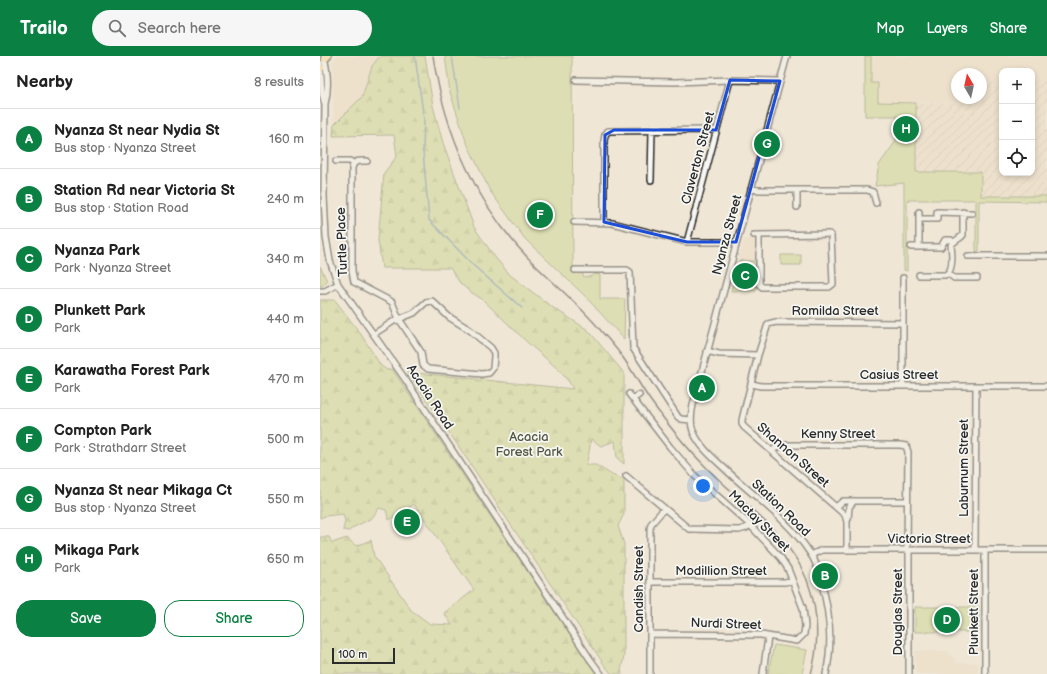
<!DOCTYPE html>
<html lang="en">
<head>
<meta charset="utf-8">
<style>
	:root { --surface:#fff; --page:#f6f6f6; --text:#222; --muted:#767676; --line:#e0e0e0; --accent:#0b8043 }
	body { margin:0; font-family:"Balsamiq Sans",sans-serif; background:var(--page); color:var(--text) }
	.controls { position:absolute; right:12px; top:12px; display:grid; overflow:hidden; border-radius:8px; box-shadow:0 2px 6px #0003 }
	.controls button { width:36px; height:36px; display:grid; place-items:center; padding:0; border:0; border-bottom:1px solid var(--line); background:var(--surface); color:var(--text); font:20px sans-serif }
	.compass { position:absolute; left:631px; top:12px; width:36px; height:36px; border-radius:50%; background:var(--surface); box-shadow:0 2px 6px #0003; rotate:351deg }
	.scale { position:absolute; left:12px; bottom:10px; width:63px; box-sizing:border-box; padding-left:4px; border:2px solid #2b2b2b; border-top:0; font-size:11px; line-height:14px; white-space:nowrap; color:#2b2b2b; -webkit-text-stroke:3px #f6f6f2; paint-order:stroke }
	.you { position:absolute; left:383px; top:430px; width:14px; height:14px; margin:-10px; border:3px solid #fff; border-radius:50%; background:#1a73e8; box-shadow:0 0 0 6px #1a73e833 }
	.badge { display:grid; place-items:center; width:26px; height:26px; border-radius:50%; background:var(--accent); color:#fff; font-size:13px; font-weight:700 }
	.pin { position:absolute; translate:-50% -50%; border:2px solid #fff; box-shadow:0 1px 4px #0006 }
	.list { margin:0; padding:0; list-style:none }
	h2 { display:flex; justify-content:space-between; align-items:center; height:52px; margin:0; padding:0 16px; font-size:17px }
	h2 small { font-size:13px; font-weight:400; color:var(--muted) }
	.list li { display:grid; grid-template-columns:26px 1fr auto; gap:12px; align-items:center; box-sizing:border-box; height:60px; padding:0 16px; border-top:1px solid var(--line) }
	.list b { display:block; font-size:15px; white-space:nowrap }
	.list p { margin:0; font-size:13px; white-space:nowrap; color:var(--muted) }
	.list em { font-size:13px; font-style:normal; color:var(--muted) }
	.actions { display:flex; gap:8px; padding:12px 16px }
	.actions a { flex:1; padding:9px 0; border:1px solid var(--accent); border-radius:16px; text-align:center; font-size:14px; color:var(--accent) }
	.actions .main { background:var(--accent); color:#fff }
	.icon { flex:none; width:22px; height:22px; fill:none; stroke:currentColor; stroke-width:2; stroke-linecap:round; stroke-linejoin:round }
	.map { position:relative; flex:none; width:727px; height:618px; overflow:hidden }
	header { display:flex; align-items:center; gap:24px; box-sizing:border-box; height:56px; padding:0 20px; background:var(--accent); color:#fff }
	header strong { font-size:19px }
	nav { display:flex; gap:22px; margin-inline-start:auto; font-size:14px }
	.search { width:280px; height:36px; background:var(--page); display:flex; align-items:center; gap:10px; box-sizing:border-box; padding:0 14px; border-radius:22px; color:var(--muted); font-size:15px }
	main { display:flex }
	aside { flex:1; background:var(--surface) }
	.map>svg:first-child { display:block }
	.built { fill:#eadbc2 }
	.industrial { fill:url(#industrial-furrows) }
	.green { fill:#c7d689; stroke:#79805a }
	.forest { fill:url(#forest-firs); stroke:#79805a }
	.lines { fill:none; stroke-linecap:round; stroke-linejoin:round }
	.stream { stroke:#69849f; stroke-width:1.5 }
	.minor-casing { stroke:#2b2b2b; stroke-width:8 }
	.major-casing { stroke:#2b2b2b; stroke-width:9 }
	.minor { stroke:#f6f6f2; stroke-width:5 }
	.major { stroke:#fedd96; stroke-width:6 }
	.rail { stroke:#2b2b2b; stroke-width:1.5 }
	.marked { fill:none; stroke:#1d4ed8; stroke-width:3; stroke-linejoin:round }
	.labels { text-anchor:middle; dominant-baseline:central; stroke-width:3.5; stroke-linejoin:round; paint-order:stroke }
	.street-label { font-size:13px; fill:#2b2b2b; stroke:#f6f6f2 }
	.park-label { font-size:13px; fill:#525642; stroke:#f6f6f2 }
</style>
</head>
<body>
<header>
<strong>Trailo</strong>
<div class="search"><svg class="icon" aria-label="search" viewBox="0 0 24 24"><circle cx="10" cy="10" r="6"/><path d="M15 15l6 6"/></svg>Search here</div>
<nav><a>Map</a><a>Layers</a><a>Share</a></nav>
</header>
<main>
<aside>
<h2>Nearby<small>8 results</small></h2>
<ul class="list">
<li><span class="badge">A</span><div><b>Nyanza St near Nydia St</b><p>Bus stop · Nyanza Street</p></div><em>160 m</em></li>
<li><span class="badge">B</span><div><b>Station Rd near Victoria St</b><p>Bus stop · Station Road</p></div><em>240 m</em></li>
<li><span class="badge">C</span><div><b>Nyanza Park</b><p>Park · Nyanza Street</p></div><em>340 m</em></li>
<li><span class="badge">D</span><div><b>Plunkett Park</b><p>Park</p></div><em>440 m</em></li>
<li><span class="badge">E</span><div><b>Karawatha Forest Park</b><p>Park</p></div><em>470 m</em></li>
<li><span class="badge">F</span><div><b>Compton Park</b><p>Park · Strathdarr Street</p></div><em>500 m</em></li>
<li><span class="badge">G</span><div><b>Nyanza St near Mikaga Ct</b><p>Bus stop · Nyanza Street</p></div><em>550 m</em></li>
<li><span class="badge">H</span><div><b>Mikaga Park</b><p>Park</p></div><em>650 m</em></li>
</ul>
<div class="actions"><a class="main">Save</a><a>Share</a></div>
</aside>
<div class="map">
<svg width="727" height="618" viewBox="0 0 727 618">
	<defs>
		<pattern id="industrial-furrows" width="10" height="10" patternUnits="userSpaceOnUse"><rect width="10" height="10" fill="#eadbc2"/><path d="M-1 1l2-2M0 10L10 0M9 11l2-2" fill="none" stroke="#c9bca7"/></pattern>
		<pattern id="forest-firs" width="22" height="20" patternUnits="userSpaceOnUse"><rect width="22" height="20" fill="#c7d689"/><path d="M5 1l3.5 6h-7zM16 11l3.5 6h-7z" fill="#abb876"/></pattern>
	</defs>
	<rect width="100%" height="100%" fill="#efe6d6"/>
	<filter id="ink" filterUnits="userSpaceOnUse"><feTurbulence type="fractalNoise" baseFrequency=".025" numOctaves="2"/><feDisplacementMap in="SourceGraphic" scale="8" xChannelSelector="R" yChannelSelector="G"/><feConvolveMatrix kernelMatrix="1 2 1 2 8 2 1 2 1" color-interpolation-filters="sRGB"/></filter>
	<g filter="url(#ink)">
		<path class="built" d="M17 0H60L52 10 42 41 14 69 13 5Z
			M551 0H727V26H712V15H682V26H661V18H637V42H659V47L558 46 551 27Z
			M424 183H437V205H419Z
			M595 595H627L637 607H658V618H596Z"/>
		<path class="industrial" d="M661 26H682V117H712V26H727V140H661L660 116H596V47H659V42H661Z"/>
		<path class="green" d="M125 0H252L253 216H262L263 220C267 222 271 221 274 218L280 219V243H305L304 283 265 240 205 183 170 135 146 85 130 36Z
			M545 0H551V27H558V46L596 47V116H661V140H727V146L659 145V195L656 196V144H587V215L584 214V127L555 130 559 109 576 85 577 60H545Z
			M461 199H481V209H461Z
			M419 205H437L436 235H411Z
			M0 210 7 225 2 230H0Z
			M595 551H659V576H595Z
			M454 589 487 594 482 618H448Z"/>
		<path class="forest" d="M60 0H105L113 50 123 87 154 171 174 200 190 219 232 251 268 274 304 317V408L297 402 295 385 281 390 271 383 269 396 266 409H276L292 419 304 424V458L298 470 304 488V600L301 614 302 618H292L285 610 133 382 87 316 253 333 249 326 238 313 208 287 162 243 149 235 140 227 130 212H62L58 184 64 117 77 100 74 79 13 80 14 69 42 41 52 10Z
			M0 244H15L40 277 61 310 67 314 72 313 276 618H0V481H9L12 487 27 482 36 490 51 484 54 500 91 554 110 568 132 569 124 557 154 534 94 448 69 464 66 454 59 452 52 462 34 471 29 475 23 474 25 465 23 458 5 460 0 462Z"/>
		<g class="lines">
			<path class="stream" d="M95 0 104 64 103 95 109 164 154 210 202 252
				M132 0 140 52"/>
			<defs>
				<path id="minor" d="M467 0 373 349C371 358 370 367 373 375 379 390 393 402 404 412 433 440 468 463 490 497 496 505 499 516 501 525 510 556 513 587 506 618
					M4 1C8 17 9 32 5 48
					M0 7 2 37 5 49 4 140 6 181 10 205 18 228 85 323 270 603 281 618
					M256 24 355 26 410 24 460 25
					M16 105H30L33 107
					M47 105C39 105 34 104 32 112V215L34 226 72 246 79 263 101 296 103 309 108 313 162 318 169 317 173 312 174 300V297L171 292 150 274 129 261 112 245 106 246 94 257 74 265 54 278
					M331 124 332 74
					M431 133 440 134H547L553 136 556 147
					M477 135V151
					M599 163H617V156L652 157
					M254 166 292 167 367 186H416
					M284 166V85L285 79 288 75 391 74 396 75
					M434 179H439L509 178 511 179 513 228 509 231H442L439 228V179
					M367 186 410 24
					M591 191H621L625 184H631L633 186
					M599 191V156
					M648 200H727
					M255 214H307L310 216 313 292 358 361 361 363 371 364
					M629 218 634 222H657
					M599 219H625C634 216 632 197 631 189 635 184 640 183 643 179V156
					M0 235H5L18 228
					M387 295 399 298 438 299
					M432 328 441 330H727
					M583 330V222
					M309 338 350 391 375 420 430 469 461 502 468 513 483 552 485 570 484 578 477 585 441 579 330 578
					M313 343 319 339
					M452 395 457 391 467 389H580L586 390 588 396 587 494
					M306 420 369 473 419 474 426 472 430 469
					M516 451 523 445H587
					M528 463 529 451 534 445
					M527 494V466L525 459 424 371 422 368V364L438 299 448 268 456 266 583 267
					M589 494V618
					M655 494 656 330
					M665 494V618
					M491 499 502 494H727
					M330 526H465L472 524
					M330 618V473L331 468 344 453
					M443 618 448 581"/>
				<path id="major" d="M5 3 8 0
					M0 12H1"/>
			</defs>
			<use href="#minor" class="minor-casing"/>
			<use href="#major" class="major-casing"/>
			<use href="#minor" class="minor"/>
			<use href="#major" class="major"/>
			<path class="rail" d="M113 0C125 78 157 151 213 207 236 230 262 251 282 276 290 285 297 293 304 303 313 316 321 331 330 344 346 366 363 388 383 408 416 443 458 469 481 511 498 543 501 584 491 618"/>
		</g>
	</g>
	<path d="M0 0H727V618H0ZM410 24 460 25 416 186H367L284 166 285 79 294 74H396Z" fill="#efe6d6" fill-opacity=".55" fill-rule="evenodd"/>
	<path class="marked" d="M410 24 460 25 416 186H367L284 166 285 79 294 74H396Z"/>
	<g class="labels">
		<g class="street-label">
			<text transform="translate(378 102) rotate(-75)">Claverton Street</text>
			<text transform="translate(407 179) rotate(-75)">Nyanza Street</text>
			<text transform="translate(22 186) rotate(-92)">Turtle Place</text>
			<text x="515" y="255">Romilda Street</text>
			<text x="579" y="319">Casius Street</text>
			<text transform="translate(110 341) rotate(57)">Acacia Road</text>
			<text x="518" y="378">Kenny Street</text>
			<text transform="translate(473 399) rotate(41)">Shannon Street</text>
			<text transform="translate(644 412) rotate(-90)">Laburnum Street</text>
			<text transform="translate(461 452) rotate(44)">Station Road</text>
			<text transform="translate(439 465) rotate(45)">Mactay Street</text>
			<text x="609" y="483">Victoria Street</text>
			<text x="401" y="515">Modillion Street</text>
			<text transform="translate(319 533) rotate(-90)">Candish Street</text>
			<text transform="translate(578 556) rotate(-90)">Douglas Street</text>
			<text transform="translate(654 556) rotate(-90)">Plunkett Street</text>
			<text transform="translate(406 568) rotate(2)">Nurdi Street</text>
		</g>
		<g class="park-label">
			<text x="209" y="381">Acacia<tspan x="209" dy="15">Forest Park</tspan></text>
		</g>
	</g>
</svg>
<div class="controls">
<button>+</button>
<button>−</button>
<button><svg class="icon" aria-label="locate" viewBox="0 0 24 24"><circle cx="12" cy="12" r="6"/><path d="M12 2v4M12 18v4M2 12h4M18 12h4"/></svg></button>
</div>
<svg class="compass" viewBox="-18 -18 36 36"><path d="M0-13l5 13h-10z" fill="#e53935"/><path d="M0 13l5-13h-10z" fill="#767676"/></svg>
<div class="scale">100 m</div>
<div class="you"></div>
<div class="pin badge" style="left:382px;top:332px">A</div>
<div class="pin badge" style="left:505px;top:520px">B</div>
<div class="pin badge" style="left:425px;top:220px">C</div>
<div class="pin badge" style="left:627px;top:564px">D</div>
<div class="pin badge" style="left:87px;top:466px">E</div>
<div class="pin badge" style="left:220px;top:159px">F</div>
<div class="pin badge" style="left:447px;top:88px">G</div>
<div class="pin badge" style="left:586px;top:73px">H</div>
</div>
</main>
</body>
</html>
